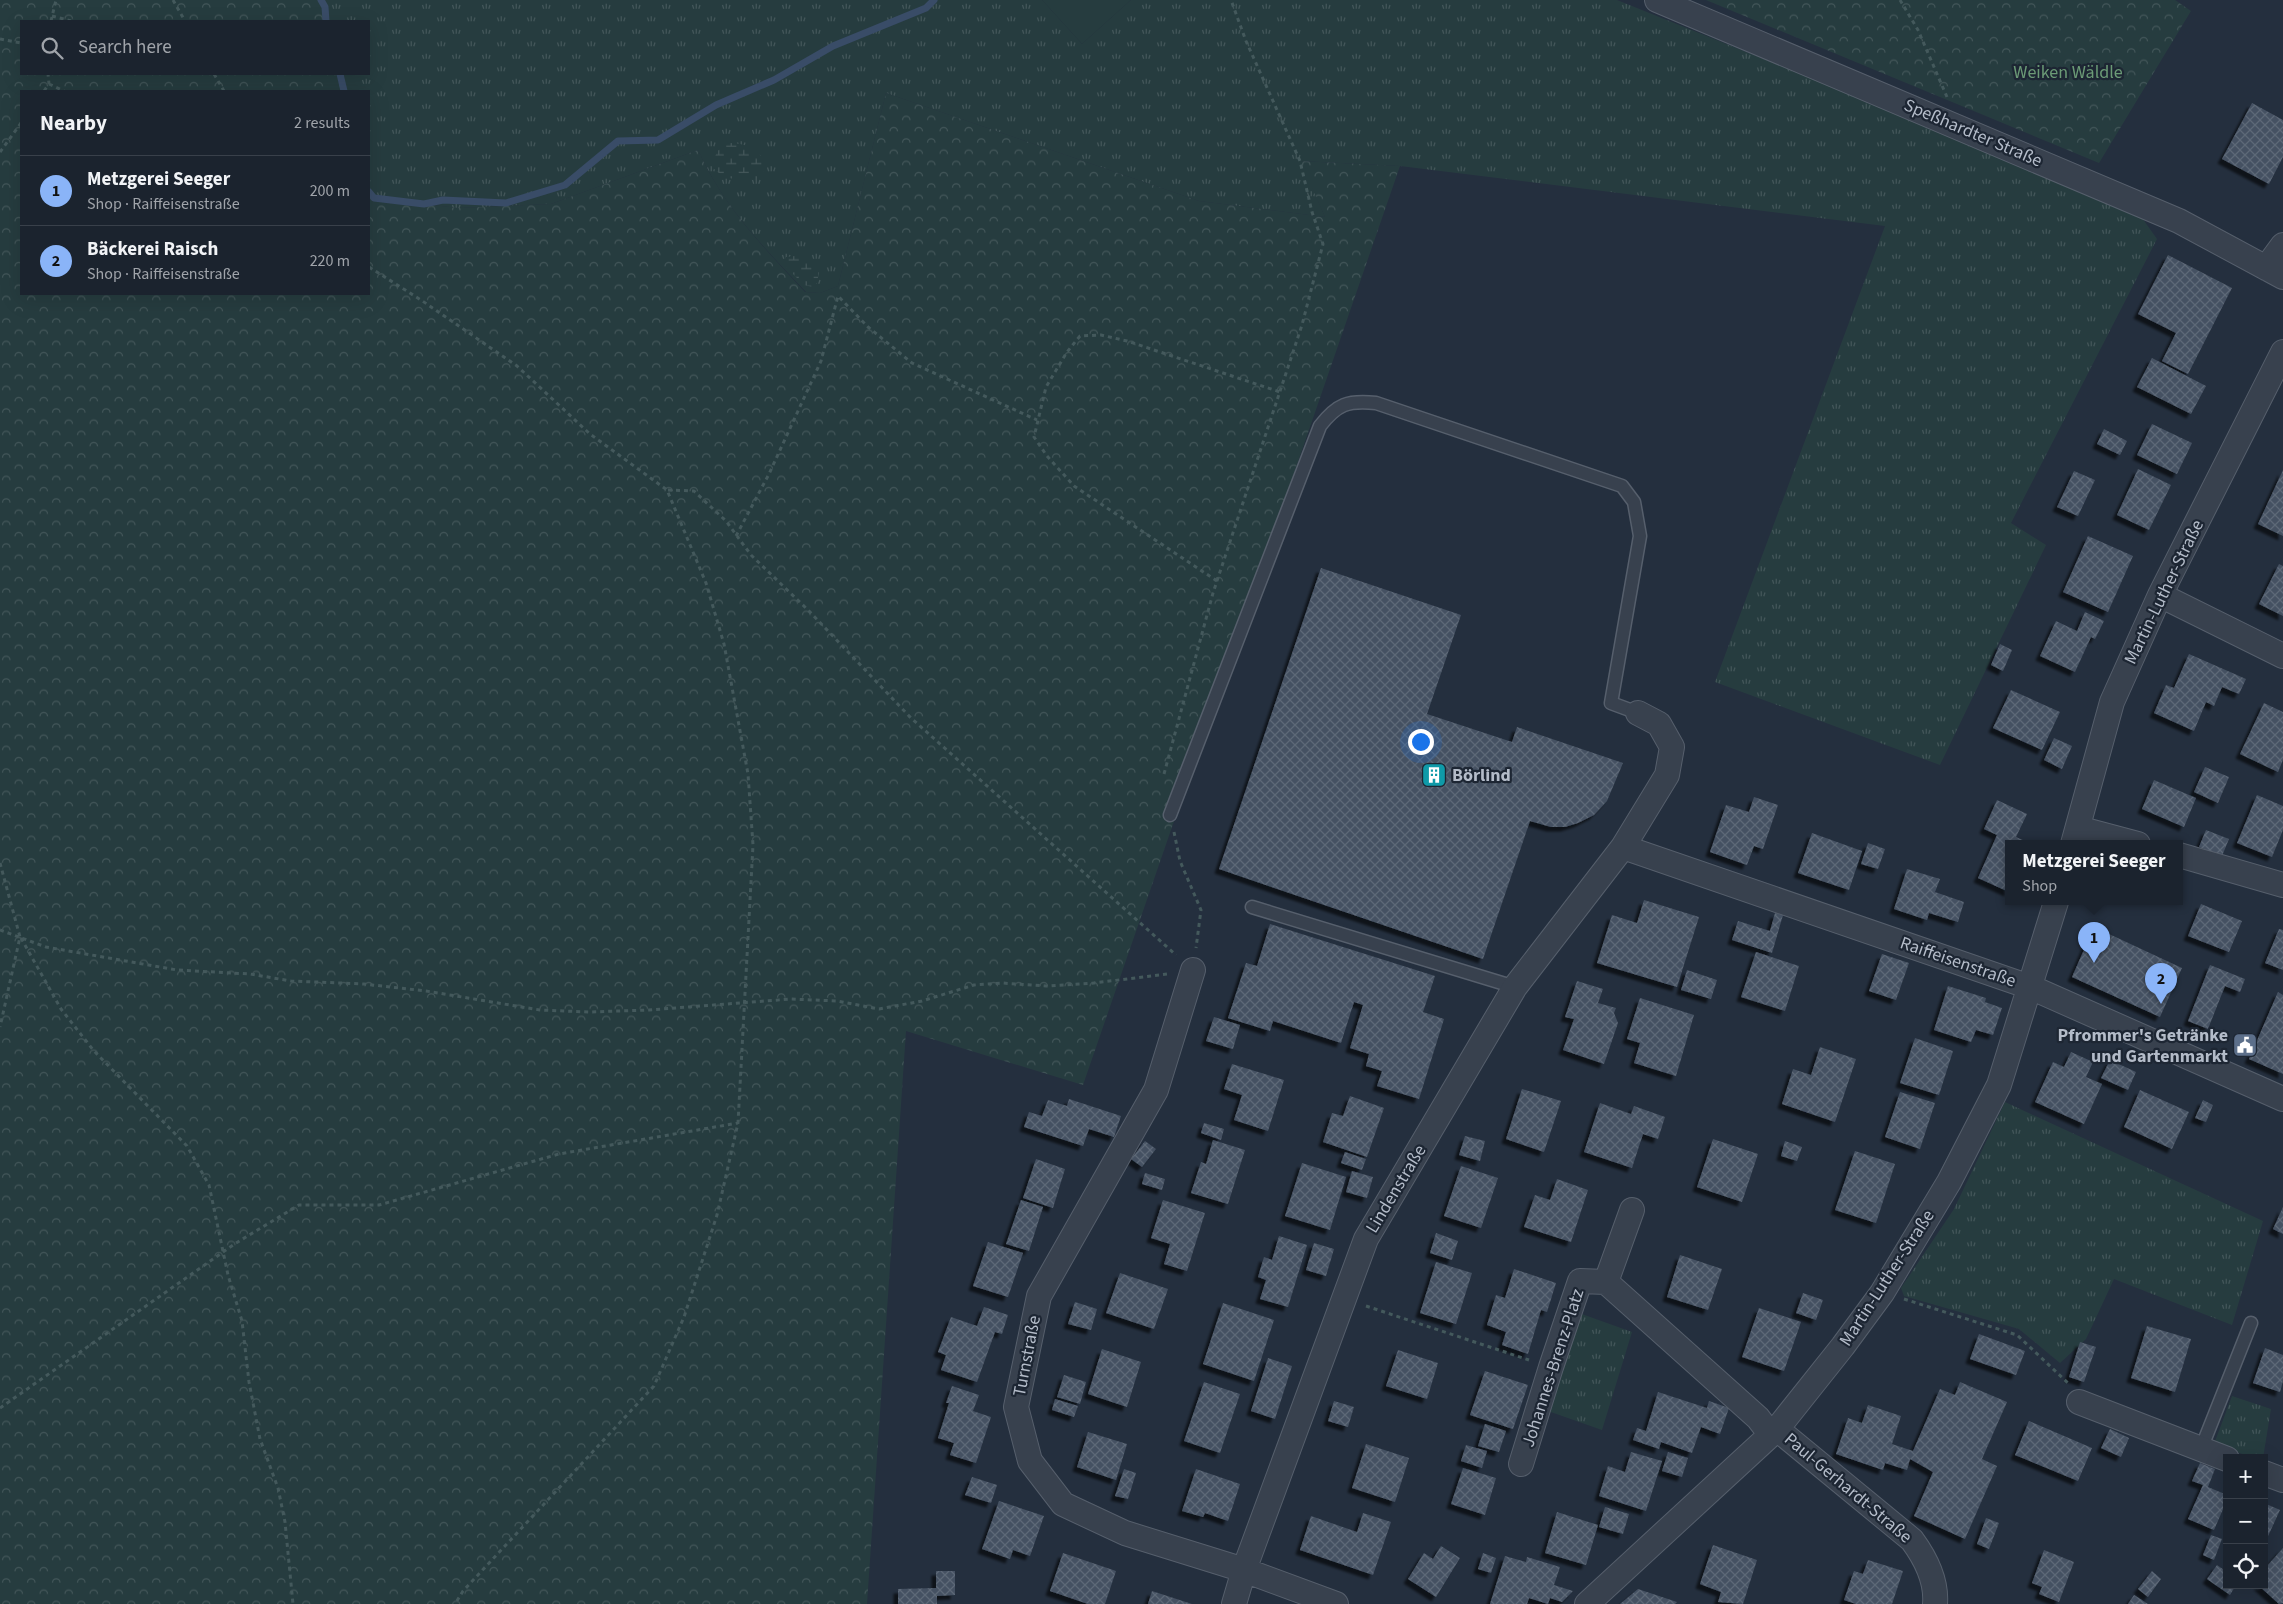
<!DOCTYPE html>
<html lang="en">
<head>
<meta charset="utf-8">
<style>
	:root { --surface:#1b232e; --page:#242b36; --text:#f1f3f6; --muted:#a0a4aa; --line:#39404a; --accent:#8ab4f8 }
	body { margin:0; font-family:"Source Sans 3",sans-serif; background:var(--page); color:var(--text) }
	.controls { position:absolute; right:15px; bottom:15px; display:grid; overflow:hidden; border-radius:0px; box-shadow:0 5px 20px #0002 }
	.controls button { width:45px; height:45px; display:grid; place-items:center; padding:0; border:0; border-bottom:1px solid var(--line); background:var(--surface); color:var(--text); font:25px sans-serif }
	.you { position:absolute; left:1420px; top:741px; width:18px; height:18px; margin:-12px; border:4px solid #fff; border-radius:50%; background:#1a73e8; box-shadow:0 0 0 8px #1a73e833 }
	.badge { display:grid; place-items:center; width:32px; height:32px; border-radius:50%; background:var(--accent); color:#111; font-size:16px; font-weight:700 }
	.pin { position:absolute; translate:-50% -41px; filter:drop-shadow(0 1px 2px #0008) }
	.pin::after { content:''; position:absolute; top:26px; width:18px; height:15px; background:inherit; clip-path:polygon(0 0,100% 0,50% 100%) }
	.popup { position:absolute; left:2005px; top:840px; width:178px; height:65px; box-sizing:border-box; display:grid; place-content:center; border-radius:0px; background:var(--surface); filter:drop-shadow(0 1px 4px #0005); font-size:16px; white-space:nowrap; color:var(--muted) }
	.popup b { font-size:19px; color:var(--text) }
	.popup::after { content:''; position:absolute; left:50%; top:100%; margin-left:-10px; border:10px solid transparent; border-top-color:var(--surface) }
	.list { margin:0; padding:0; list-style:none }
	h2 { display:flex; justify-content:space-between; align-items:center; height:65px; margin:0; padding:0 20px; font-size:21px }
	h2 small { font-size:16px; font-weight:400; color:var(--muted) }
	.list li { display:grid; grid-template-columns:32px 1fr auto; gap:15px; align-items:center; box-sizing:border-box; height:70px; padding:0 20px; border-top:1px solid var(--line) }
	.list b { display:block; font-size:19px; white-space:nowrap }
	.list p { margin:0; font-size:16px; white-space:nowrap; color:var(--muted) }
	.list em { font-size:16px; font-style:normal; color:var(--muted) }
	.icon { flex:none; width:28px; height:28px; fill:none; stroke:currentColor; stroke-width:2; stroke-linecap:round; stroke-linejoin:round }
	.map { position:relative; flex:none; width:2283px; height:1604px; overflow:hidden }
	.search { position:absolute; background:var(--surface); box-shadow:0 5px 20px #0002; left:20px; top:20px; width:350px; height:55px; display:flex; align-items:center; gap:12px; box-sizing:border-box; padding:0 18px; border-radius:0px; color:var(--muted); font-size:19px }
	.panel { position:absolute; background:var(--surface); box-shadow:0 5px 20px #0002; left:20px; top:90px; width:350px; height:205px; border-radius:0px }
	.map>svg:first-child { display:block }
	.grass { fill:url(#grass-tufts) }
	.forest { fill:url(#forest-crowns) }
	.wetland { fill:url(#wetland-marsh) }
	.garden { fill:#263c3f }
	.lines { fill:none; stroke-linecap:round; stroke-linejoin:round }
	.stream { stroke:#394c67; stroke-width:7 }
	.building { fill:url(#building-cross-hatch); filter:url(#shadow) }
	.lane-casing { stroke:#565f6c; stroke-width:15 }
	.street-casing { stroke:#565f6c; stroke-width:26 }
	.path { stroke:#44595c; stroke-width:3; stroke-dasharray:4 4; stroke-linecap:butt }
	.lane { stroke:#38414e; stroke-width:12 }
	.street { stroke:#38414e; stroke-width:24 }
	.labels { text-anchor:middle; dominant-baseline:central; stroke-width:4.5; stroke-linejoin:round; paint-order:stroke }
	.park-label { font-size:18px; fill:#6b9a76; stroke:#1d2633 }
	.street-label { font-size:18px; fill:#b4bcc9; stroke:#1d2633 }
	.poi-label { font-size:18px; font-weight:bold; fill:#b4bcc9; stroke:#1d2633; text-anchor:start }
</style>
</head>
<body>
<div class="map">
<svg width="2283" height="1604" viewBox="0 0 2283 1604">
	<defs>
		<pattern id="grass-tufts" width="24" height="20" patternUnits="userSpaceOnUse" patternTransform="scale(1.25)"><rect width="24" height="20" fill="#263c3f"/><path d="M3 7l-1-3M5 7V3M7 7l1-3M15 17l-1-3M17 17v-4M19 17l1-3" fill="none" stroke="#435659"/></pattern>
		<pattern id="forest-crowns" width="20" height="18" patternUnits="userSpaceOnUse" patternTransform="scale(1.25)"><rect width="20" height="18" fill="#263c3f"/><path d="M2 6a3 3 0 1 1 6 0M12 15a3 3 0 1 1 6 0" fill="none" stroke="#435659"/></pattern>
		<pattern id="wetland-marsh" width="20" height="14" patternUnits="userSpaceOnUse" patternTransform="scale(1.25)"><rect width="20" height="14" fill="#263c3f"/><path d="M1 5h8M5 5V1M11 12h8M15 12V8" fill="none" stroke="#435659"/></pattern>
		<pattern id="building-cross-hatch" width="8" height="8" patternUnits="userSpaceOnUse" patternTransform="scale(1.25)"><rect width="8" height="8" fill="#455162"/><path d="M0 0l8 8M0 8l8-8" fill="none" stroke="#5d6877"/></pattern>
		<filter id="shadow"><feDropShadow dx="-4.5" dy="4.5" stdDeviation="1" flood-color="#0009"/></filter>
	</defs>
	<rect width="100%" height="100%" fill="#242f3e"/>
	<path class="grass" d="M320 0H1042L1082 44 1131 0H1617L2135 208 2157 239 2011 523 2046 545 1940 765 1715 682 1885 226 1400 166 1301 161 1325 217 1199 201 886 93 838 286 820 293 806 292C764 248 723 206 698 150L551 204 458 208 373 198 369 187V91H345L341 74H369V21H328Z
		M2005 1102 2263 1221 2232 1325 2114 1279 2086 1339 2060 1363 2019 1329 1904 1296 1901 1288 1954 1209Z
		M1579 1313 1632 1332 1602 1430 1548 1411Z
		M2232 1396 2271 1409 2263 1458H2254L2214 1444Z"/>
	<path class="forest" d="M0 0H320L328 21H21V74H341L345 91H21V294H369V187L373 198 458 208 551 204 698 150C723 206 764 248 805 292L820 293 838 286 886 93 1199 201 1325 217 1300 161 1400 166 1083 1085 906 1031 867 1604H0Z
		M1706 0H2175L2191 11 2099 163Z"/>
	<path class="wetland" d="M729 143C747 143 761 150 767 167L757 180C739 180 725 181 712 167L717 151Z
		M795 256 810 261 819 272 817 283 813 287 804 285 783 264 786 257Z"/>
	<path class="garden" d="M1042 0H1131L1082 44Z"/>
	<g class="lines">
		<path class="stream" d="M321 0 325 7 326 21
			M340 74 344 91
			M369 192 374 198 424 204 443 200 506 203 565 185 618 141 658 140 716 105 774 80 833 46 926 8 934 0"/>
	</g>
	<path class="building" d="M2252 103 2283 120V157L2269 184 2222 159Z
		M2168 255 2232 288 2188 374 2162 361 2176 333 2138 314Z
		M2152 358 2206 386 2191 414 2137 387Z
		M2152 424 2192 443 2177 474 2137 455Z
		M2104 429 2127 441 2120 455 2097 444Z
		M2138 469 2171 485 2149 530 2117 515Z
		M2283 470V536L2258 524Z
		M2074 471 2095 480 2078 516 2057 507Z
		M2088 536 2133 556 2108 612 2063 592Z
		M2279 564 2283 566V616L2259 604Z
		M1321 568 1461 615 1427 714 1512 742 1517 727 1623 763 1607 801 1594 815 1578 823 1565 827H1551L1530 821 1483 959 1219 869Z
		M2085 612 2104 621 2095 639 2091 637 2075 672 2040 656 2056 621 2077 631Z
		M2000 644 2012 650 2003 671 1991 665Z
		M2189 654 2246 679 2239 694 2222 687 2214 706 2206 702 2194 731 2154 713 2166 685 2174 688Z
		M2011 690 2060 712 2042 750 1993 728Z
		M2264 703 2283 712V760L2278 772 2240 754Z
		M2054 738 2072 746 2062 769 2044 760Z
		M2205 767 2229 777 2218 803 2194 792Z
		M2154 780 2196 798 2184 827 2142 809Z
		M2257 795 2283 806V830L2272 857 2237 843Z
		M1754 797 1778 805 1763 849 1754 846 1747 865 1710 852 1726 805 1749 812Z
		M1997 800 2027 814 2016 837 2032 844H2009V892L1978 878 1997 835 1984 829Z
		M2206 830 2229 839 2222 856 2199 847Z
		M1812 833 1862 851 1849 890 1798 873Z
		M1868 843 1885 849 1878 869 1861 864Z
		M1907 869 1940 879 1935 892 1964 902 1958 922 1929 913 1927 920 1894 909Z
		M1644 900 1699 917 1677 987 1597 963 1612 915 1637 923Z
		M2201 904 2242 921 2229 952 2188 936Z
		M1775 913 1783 915 1772 953 1732 940 1738 921 1770 931Z
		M1270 924 1435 976 1423 1012 1444 1019 1419 1099 1377 1086 1382 1071 1366 1066 1369 1054 1350 1048 1363 1005 1354 1002 1341 1043 1273 1021 1270 1031 1228 1018 1246 963 1257 966Z
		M2094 927 2182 968 2160 1017 2072 977Z
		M2279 929 2283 930V970L2265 963Z
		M1756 952 1799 966 1785 1011 1741 997Z
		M1882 954 1909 963 1896 1000 1869 991Z
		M2210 965 2245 979 2240 992 2225 986 2208 1029 2188 1021Z
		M1687 970 1717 980 1711 999 1681 990Z
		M1577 981 1603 989 1598 1003 1616 1008 1614 1013 1618 1023 1604 1064 1563 1050 1574 1019 1565 1017Z
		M1948 986 1986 998 1985 1002 2002 1008 1993 1035 1976 1030 1971 1042 1934 1030Z
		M2278 992 2283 995V1074L2249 1059Z
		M1640 998 1694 1015 1676 1076 1634 1063 1640 1043 1627 1039Z
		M1214 1017 1240 1025 1233 1049 1206 1041Z
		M1915 1038 1953 1051 1939 1095 1900 1083Z
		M1820 1047 1856 1059 1835 1122 1782 1104 1793 1069 1811 1075Z
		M2071 1052 2093 1062 2086 1077 2102 1084 2084 1124 2035 1102 2053 1062 2064 1067Z
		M2110 1060 2136 1072 2128 1090 2101 1078Z
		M1232 1064 1284 1080 1268 1131 1234 1120 1242 1095 1224 1089Z
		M1522 1089 1561 1101 1544 1152 1506 1139Z
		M2140 1090 2189 1112 2172 1149 2124 1127Z
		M1900 1092 1935 1103 1920 1149 1885 1137Z
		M1350 1096 1384 1108 1367 1157 1323 1142 1332 1113 1343 1116Z
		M1069 1099 1121 1116 1114 1137 1089 1129 1083 1146 1024 1127 1029 1112 1042 1116 1048 1100 1067 1106Z
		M2203 1100 2213 1105 2206 1122 2195 1118Z
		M1600 1103 1631 1114 1634 1106 1665 1117 1658 1139 1643 1134 1632 1168 1584 1152Z
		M1204 1123 1224 1129 1221 1140 1201 1133Z
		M1465 1136 1485 1141 1480 1161 1459 1155Z
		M1713 1139 1758 1154 1742 1202 1697 1187Z
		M1213 1140 1245 1150 1228 1204 1191 1193 1201 1162 1206 1164Z
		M1145 1141 1156 1149 1142 1167 1131 1159Z
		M1785 1141 1802 1147 1797 1161 1781 1156Z
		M1855 1151 1895 1164 1876 1223 1835 1210Z
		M1345 1152 1366 1159 1362 1170 1341 1163Z
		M1036 1159 1065 1169 1053 1208 1023 1198Z
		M1302 1163 1346 1177 1330 1230 1285 1216Z
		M1461 1166 1498 1178 1481 1228 1444 1216Z
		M1352 1171 1373 1177 1367 1198 1346 1192Z
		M1145 1173 1165 1179 1162 1190 1142 1184Z
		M1557 1179 1588 1190 1571 1242 1524 1227 1535 1195 1550 1200Z
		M1021 1200 1043 1207 1029 1251 1006 1244Z
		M1163 1200 1205 1213 1187 1271 1164 1264 1170 1244 1151 1238Z
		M2283 1207V1234L2273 1229Z
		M1436 1233 1458 1241 1452 1260 1430 1253Z
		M1279 1236 1307 1245 1288 1307 1260 1299 1266 1280 1258 1277 1264 1257 1272 1260Z
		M988 1242 1023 1253 1008 1297 973 1286Z
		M1314 1243 1334 1249 1326 1276 1306 1270Z
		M1680 1255 1722 1269 1708 1310 1667 1297Z
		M1436 1262 1472 1273 1456 1324 1420 1313Z
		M1514 1269 1556 1283 1547 1312 1541 1310 1528 1354 1502 1345 1506 1332 1487 1325 1496 1295 1505 1298Z
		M1120 1273 1168 1289 1154 1329 1106 1313Z
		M1803 1293 1823 1300 1816 1320 1796 1313Z
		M1075 1302 1097 1309 1091 1330 1068 1324Z
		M1223 1303 1274 1320 1254 1381 1203 1364Z
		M984 1307 1008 1315 1002 1334 995 1332 977 1382 941 1370 946 1355 938 1352 951 1317 977 1326Z
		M1759 1308 1801 1322 1784 1371 1742 1357Z
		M2147 1326 2191 1339 2175 1392 2131 1378Z
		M1979 1334 2025 1351 2016 1375 1970 1359Z
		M2080 1342 2096 1347 2084 1382 2069 1377Z
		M2265 1348 2283 1355V1381L2280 1392 2253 1383Z
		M1102 1349 1141 1362 1127 1407 1088 1394Z
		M1398 1350 1438 1363 1427 1399 1386 1386Z
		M1268 1358 1292 1366 1275 1419 1251 1411Z
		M1485 1371 1528 1385 1513 1429 1470 1415Z
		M1064 1375 1086 1382 1080 1404 1057 1397Z
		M1204 1382 1240 1394 1220 1453 1184 1441Z
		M1960 1382 2007 1402 1982 1459 1997 1466 1965 1539 1914 1516 1933 1472 1910 1459 1907 1470 1885 1463 1883 1470 1836 1454 1848 1418 1862 1423 1868 1405 1901 1416 1892 1444 1913 1451 1940 1389 1955 1395Z
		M952 1386 979 1395 973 1411 991 1417 976 1463 950 1455 954 1443 938 1438 949 1403H946Z
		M1658 1392 1707 1408 1709 1401 1729 1408 1720 1434 1701 1427 1692 1453 1661 1442 1659 1449 1633 1440 1637 1428 1646 1431Z
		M1055 1399 1078 1406 1074 1417 1052 1410Z
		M1334 1401 1354 1407 1348 1427 1328 1421Z
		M2029 1421 2092 1448 2078 1481 2015 1455Z
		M1485 1424 1506 1431 1499 1452 1478 1446Z
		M2110 1429 2129 1438 2121 1457 2101 1448Z
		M1088 1432 1127 1444 1116 1480 1077 1467Z
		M1366 1444 1409 1458 1395 1502 1352 1488Z
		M1466 1445 1487 1451 1482 1468 1461 1461Z
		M1631 1452 1662 1461 1646 1511 1599 1496 1608 1466 1625 1472Z
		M1668 1452 1688 1458 1682 1477 1662 1471Z
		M2200 1463 2215 1469 2208 1487 2227 1495V1500L2214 1530 2188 1519 2203 1485 2192 1481Z
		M1463 1468 1496 1478 1485 1515 1451 1504Z
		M1124 1469 1136 1473 1128 1499 1115 1496Z
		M1196 1469 1240 1484 1228 1521 1205 1513 1203 1517 1182 1511Z
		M972 1477 997 1485 991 1503 965 1495Z
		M999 1501 1044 1516 1030 1556 1013 1550 1010 1559 982 1549Z
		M2264 1503 2280 1510 2264 1545Z
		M1605 1507 1629 1514 1623 1534 1599 1527Z
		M1557 1512 1598 1525 1586 1565 1545 1553Z
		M1363 1513 1391 1522 1373 1575 1300 1550 1311 1516 1357 1532Z
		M1986 1518 1999 1523 1989 1549 1977 1544Z
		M2211 1535 2222 1539 2214 1560 2203 1555Z
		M1713 1545 1757 1560 1743 1604 1718 1602 1721 1592 1700 1584Z
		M1441 1546 1460 1558 1436 1597 1408 1579 1424 1553 1433 1559Z
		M2283 1548V1603L2279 1604 2258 1585H2264V1563L2267 1566Z
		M2044 1550 2074 1562 2059 1602 2039 1594 2042 1587 2032 1583Z
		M1063 1553 1116 1571 1105 1604H1088L1050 1591Z
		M1483 1553 1496 1558 1491 1573 1478 1569Z
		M1505 1556 1526 1562 1527 1557 1560 1567 1554 1585 1573 1591 1562 1602 1550 1598 1548 1604 1529 1598 1527 1604H1490Z
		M1868 1560 1903 1571 1892 1604H1856L1844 1600 1854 1571 1863 1574Z
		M2217 1565 2227 1572V1585H2236L2230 1595 2207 1579Z
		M936 1571H955V1595L937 1596V1604H898V1589L936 1588Z
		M2152 1571 2161 1579 2148 1597 2138 1589Z
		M1638 1589 1677 1602 1675 1604H1620Z
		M1152 1591 1192 1604H1148Z
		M2134 1595 2148 1604H2128Z"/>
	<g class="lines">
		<defs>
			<path id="lane" d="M1170 815 1320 426C1337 404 1348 400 1376 403L1622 486 1634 502 1640 536 1611 703 1638 713
				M1252 907 1515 987
				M2201 1449 2251 1323"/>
			<path id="street" d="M1657 0 2179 221 2283 277
				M2266 268 2283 245
				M2160 595 2283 656
				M2078 828 2138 844
				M2073 844 2112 702 2160 595 2283 352
				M1623 847 2030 987 2283 1099
				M2179 855 2283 885
				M1193 970 1156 1090 1039 1296 1016 1407 1030 1461 1063 1504 1125 1533 1244 1570 1336 1604
				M1606 1282 1758 1418 1771 1435
				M1606 1282 1632 1210
				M2079 1402 2227 1459
				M1777 1429 1912 1540C1926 1559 1937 1580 1935 1604
				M1521 1464 1551 1367 1580 1281 1606 1282
				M2264 1473 2283 1480
				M1234 1604 1244 1570 1366 1239 1515 987 1623 847 1667 775 1672 747 1659 724 1638 713
				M1587 1604 1777 1429 1843 1346 1882 1293 1949 1182 1999 1085 2056 902"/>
		</defs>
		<use href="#lane" class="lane-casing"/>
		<use href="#street" class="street-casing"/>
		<path class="path" d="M173 0 185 21
			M1900 0 1918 30 1947 97
			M52 16 71 21
			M51 21 56 0
			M0 39 21 43
			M214 74 224 91
			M49 84 64 91
			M44 91 49 84 48 74
			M0 152 21 123
			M369 267 421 300 517 366 590 434 667 490 706 583 724 644 748 774 753 845 738 1123 717 1215 684 1317 654 1386 463 1591 455 1604
			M668 490 694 491 726 521 751 555 808 610 911 718 1176 955
			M736 536 769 474 821 361 838 296 868 327 912 363 1037 420
			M1217 581 1074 486 1047 456 1034 437 1046 387 1067 352 1080 336 1101 335 1127 341 1280 392
			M1164 774 1213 593 1302 325 1323 244 1312 212 1300 161 1246 41 1231 0
			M1174 832 1180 861 1201 910 1196 948
			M0 863 20 937 0 1027
			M0 930 46 947 177 970 250 974 291 981 364 984 426 991 540 1010 589 1012 649 1010 791 999 837 1001 879 1009 922 1001 974 985 1002 983 1046 986 1094 983 1167 974
			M21 938 61 1009 94 1051 187 1146 209 1185 228 1275 242 1321 249 1382 260 1439 278 1488 285 1522 293 1604
			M1904 1299 2017 1335 2068 1383
			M1366 1306 1529 1360
			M0 1408 236 1243 299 1205H379L559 1154 738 1123"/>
		<use href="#lane" class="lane"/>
		<use href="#street" class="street"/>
	</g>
	<defs>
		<symbol id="building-square" viewBox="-11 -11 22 22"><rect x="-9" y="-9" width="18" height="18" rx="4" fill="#0f9aa8" stroke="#1d2633"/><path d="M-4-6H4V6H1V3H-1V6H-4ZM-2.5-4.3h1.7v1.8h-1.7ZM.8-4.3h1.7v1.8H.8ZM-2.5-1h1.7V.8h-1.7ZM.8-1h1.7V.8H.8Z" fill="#fff"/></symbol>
		<symbol id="civic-square" viewBox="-11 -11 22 22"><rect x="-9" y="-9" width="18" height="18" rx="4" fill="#5c6f8a" stroke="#1d2633"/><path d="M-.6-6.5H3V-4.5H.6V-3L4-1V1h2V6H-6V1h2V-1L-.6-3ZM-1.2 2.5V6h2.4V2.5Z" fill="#fff"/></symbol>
	</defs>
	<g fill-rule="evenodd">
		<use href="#building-square" x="1420" y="761" width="28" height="28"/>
		<use href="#civic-square" x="2231" y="1031" width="28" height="28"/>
	</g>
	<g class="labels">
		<g class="park-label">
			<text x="2068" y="72">Weiken Wäldle</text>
		</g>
		<g class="street-label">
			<text transform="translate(1973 133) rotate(23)">Speßhardter Straße</text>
			<text transform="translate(2164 592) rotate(-64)">Martin-Luther-Straße</text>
			<text transform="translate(1958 962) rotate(19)">Raiffeisenstraße</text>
			<text transform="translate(1396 1189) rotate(-59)">Lindenstraße</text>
			<text transform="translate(1887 1278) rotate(-57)">Martin-Luther-Straße</text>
			<text transform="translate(1027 1356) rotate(-79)">Turnstraße</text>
			<text transform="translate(1553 1368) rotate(-72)">Johannes-Brenz-Platz</text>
			<text transform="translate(1848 1488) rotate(40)">Paul-Gerhardt-Straße</text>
		</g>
		<g class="poi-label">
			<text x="1452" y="775">Börlind</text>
			<text x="2228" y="1035" text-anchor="end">Pfrommer's Getränke<tspan x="2228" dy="21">und Gartenmarkt</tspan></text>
		</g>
	</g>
</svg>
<div class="controls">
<button>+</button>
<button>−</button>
<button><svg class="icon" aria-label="locate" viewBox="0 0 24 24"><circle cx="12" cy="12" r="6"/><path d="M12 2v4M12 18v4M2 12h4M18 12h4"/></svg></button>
</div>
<div class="you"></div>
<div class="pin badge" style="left:2094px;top:963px">1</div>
<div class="popup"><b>Metzgerei Seeger</b>Shop</div>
<div class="pin badge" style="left:2161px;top:1004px">2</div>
<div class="search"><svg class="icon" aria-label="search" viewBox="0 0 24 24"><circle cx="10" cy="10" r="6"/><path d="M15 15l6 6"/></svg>Search here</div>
<section class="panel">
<h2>Nearby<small>2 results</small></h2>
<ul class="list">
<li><span class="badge">1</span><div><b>Metzgerei Seeger</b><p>Shop · Raiffeisenstraße</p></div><em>200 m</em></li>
<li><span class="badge">2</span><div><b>Bäckerei Raisch</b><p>Shop · Raiffeisenstraße</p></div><em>220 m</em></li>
</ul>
</section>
</div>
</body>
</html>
